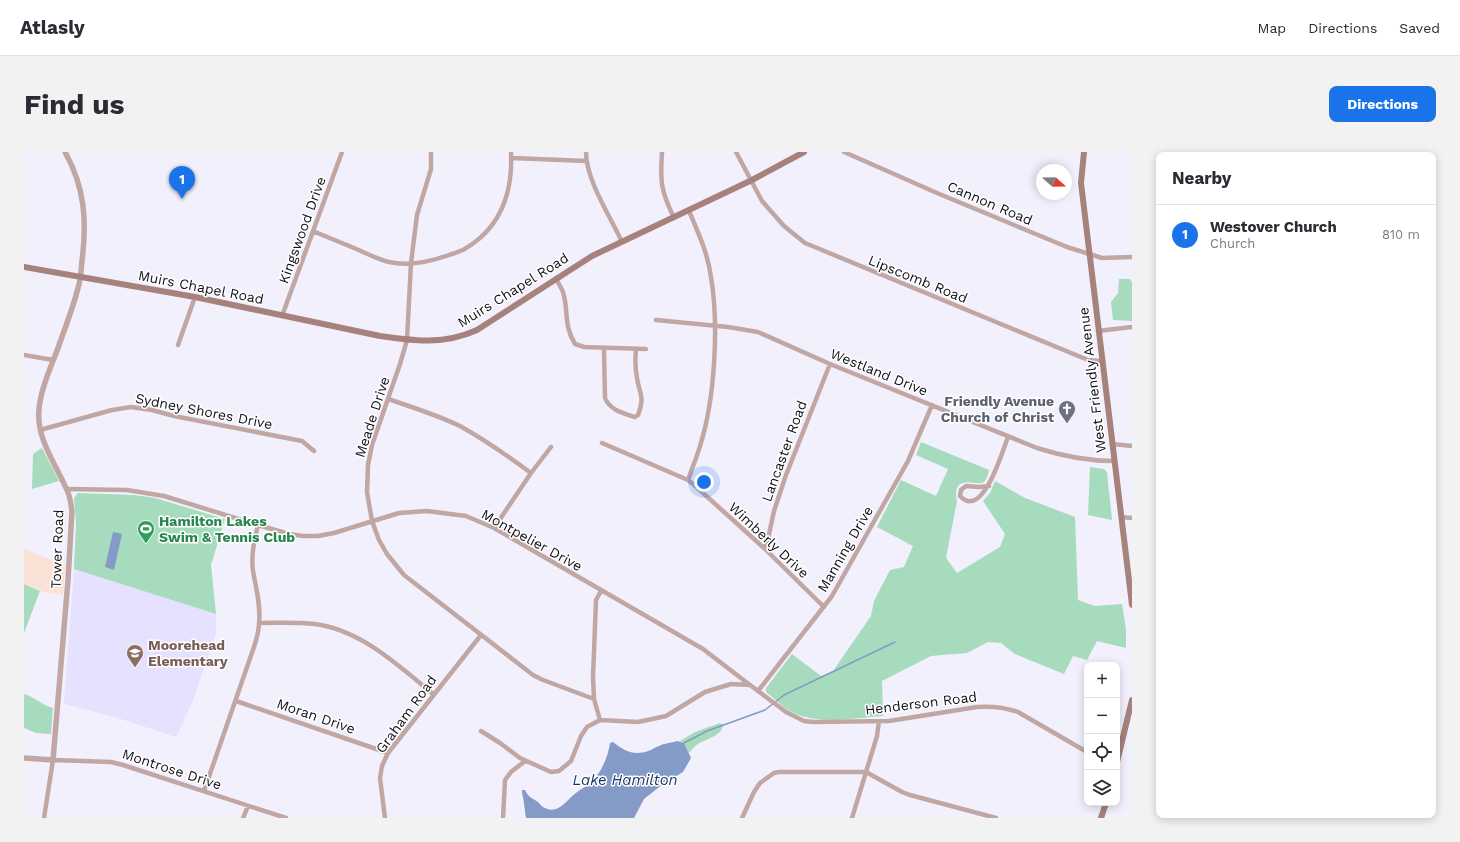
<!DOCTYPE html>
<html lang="en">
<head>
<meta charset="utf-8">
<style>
	:root { --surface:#fff; --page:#f2f2f3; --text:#2b2b33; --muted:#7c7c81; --line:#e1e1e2; --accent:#1a73e8 }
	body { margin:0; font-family:"Work Sans",sans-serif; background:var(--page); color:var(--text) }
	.controls { position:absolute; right:12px; bottom:12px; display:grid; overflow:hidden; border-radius:8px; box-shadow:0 2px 10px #0003 }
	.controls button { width:36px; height:36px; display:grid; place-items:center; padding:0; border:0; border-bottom:1px solid var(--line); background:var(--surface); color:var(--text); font:20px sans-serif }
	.compass { position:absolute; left:1012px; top:12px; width:36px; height:36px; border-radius:50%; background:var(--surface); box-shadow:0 2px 10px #0003; rotate:110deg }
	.you { position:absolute; left:680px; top:330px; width:14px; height:14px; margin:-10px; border:3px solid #fff; border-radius:50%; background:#1a73e8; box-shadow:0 0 0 6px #1a73e833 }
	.badge { display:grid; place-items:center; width:26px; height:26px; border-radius:50%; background:var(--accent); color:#fff; font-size:13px; font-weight:700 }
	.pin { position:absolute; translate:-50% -33px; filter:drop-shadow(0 1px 2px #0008) }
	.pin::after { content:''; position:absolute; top:21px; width:14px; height:12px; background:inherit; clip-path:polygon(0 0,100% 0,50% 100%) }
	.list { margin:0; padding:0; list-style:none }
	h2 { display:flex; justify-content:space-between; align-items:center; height:52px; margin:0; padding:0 16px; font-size:17px }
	h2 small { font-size:13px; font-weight:400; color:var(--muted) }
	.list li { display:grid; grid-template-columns:26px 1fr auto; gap:12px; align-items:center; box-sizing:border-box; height:60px; padding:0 16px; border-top:1px solid var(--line) }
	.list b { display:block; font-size:15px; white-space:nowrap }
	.list p { margin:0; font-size:13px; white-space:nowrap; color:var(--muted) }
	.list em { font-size:13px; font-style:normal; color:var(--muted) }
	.icon { flex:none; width:22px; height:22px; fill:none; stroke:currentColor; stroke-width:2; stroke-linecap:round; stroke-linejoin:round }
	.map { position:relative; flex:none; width:1108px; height:666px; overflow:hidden; border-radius:8px }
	header { display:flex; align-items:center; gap:24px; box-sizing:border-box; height:56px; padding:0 20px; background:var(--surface); border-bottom:1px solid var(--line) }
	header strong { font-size:19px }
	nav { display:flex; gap:22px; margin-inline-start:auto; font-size:14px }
	.intro { display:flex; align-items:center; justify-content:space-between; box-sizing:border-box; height:96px; padding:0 24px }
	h1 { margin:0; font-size:28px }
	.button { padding:10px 18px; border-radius:8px; background:var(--accent); color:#fff; font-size:14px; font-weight:700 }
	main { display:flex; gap:24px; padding:0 24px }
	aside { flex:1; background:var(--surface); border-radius:8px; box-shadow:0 2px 10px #0003 }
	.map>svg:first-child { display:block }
	.commercial { fill:#fae2d7 }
	.built { fill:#e5e1fe }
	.green { fill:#a6dbbd }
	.water { fill:#839bc6 }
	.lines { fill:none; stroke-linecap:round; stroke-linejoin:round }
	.stream { stroke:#839bc6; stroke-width:1.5 }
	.minor { stroke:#c1a7a3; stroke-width:4.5 }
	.tertiary { stroke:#c1a7a3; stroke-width:5.5 }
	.secondary { stroke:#a7827d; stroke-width:6 }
	.labels { text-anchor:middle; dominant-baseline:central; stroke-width:3; stroke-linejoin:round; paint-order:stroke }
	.street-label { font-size:14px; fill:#100f16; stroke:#fff }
	.worship-label { font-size:14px; font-weight:bold; fill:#5b616d; stroke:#fff; text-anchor:end }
	.leisure-label { font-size:14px; font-weight:bold; fill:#27864d; stroke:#fff; text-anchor:start }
	.education-label { font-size:14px; font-weight:bold; fill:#785e54; stroke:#fff; text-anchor:start }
	.water-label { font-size:15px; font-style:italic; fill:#19356a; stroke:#fff }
</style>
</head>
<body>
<header>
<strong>Atlasly</strong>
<nav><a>Map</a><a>Directions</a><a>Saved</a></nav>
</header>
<div class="intro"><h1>Find us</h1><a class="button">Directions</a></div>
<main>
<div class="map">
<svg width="1108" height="666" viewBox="0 0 1108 666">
	<rect width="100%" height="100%" fill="#f2f0fd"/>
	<path class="commercial" d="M0 397 41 413 39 443 20 440 0 432Z"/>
	<path class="built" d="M50 417 192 462V481L168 551 152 585 94 566 40 552Z"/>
	<path class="green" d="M1095 127H1106L1108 131V169L1089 168 1087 150 1094 141Z
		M897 290 965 318C964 322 963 327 960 330 953 335 927 320 933 349L922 406 933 421 976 395 981 382 959 349 966 341 971 329 1001 346 1051 365 1054 448 1071 454 1098 452 1102 477V496L1073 489 1063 508 1049 504 1040 522 991 502 977 491 964 490 943 501 907 504 858 529 859 564C829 566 791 574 764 558 756 553 749 545 742 540V536L768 502 797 524 809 519 847 464 850 449 866 418 880 415 889 394 853 375 877 328 912 344 924 317 892 303Z
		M18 296 35 329 8 337 9 302Z
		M1066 315 1080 317 1083 320 1088 368 1064 363Z
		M54 341 110 343 131 346 201 367 187 413 192 462 50 417 52 370 50 346Z
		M0 432 16 439 0 481Z
		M0 542C11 545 17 553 29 556L27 582 12 581 0 576Z
		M696 571 699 573C698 584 682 587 674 592 670 594 668 598 665 601L660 591 656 589 671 580Z"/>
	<path class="water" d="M89 380 98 382 90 418 81 415Z
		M653 589 660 591 667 606 659 620 639 632 620 647 610 666H502C501 661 501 657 500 652 500 647 498 644 498 638H501C504 645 508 646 514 650 516 652 518 655 521 656 535 663 543 647 552 641 557 637 561 635 565 632 577 622 584 605 586 591L589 590C600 599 610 604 624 599 628 598 631 595 635 594 640 591 647 591 653 589Z"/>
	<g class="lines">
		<path class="stream" d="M658 592 683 579 741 558 760 543 871 490"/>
		<path class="minor" d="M407 0V17L393 63 387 111 383 188 376 212 348 293 344 313 343 340 348 369 355 388 363 402 380 423 509 523 519 528 570 547
			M562 0C562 28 586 64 598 90
			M638 0C636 30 637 39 650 66
			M712 0 738 49 760 74 781 91 1064 208 1078 209
			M820 0 913 41 1043 95 1078 106 1108 105
			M488 6 562 9
			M289 79C305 86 321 92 337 99 346 103 356 108 365 110 384 114 405 110 422 104 428 102 434 100 439 98 476 77 489 41 487 0
			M532 126C534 131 537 135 539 140 545 160 539 172 551 192L560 195 622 197
			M258 164 318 0
			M632 168 704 175 734 180 806 212 1013 296C1038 304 1063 309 1090 309
			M1074 179 1108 175
			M154 193 171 145
			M580 196 581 246C586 258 598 261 611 265L614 263C621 243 616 245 613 226 611 216 611 207 612 197
			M0 203 29 208
			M364 247C388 255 413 263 436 274 461 288 484 304 507 321
			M16 278 88 258 107 255 128 258 150 264 278 289 290 299
			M578 291 664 328 669 332 740 396 800 455
			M1088 292 1108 294
			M664 328C668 316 673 305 676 294 691 247 695 173 687 125 684 102 674 80 665 59
			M965 334 955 335 942 334 937 338 936 344C959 369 979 297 984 285
			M43 337 103 338 140 344 234 373 265 382 279 384H294L310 381 375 361 403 359 442 364 470 376 679 497 726 533
			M1097 365 1108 366
			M470 376 507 321 527 295
			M740 396 744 387 750 359 762 323 806 212
			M235 471C254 471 273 470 291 472 337 478 375 514 409 542
			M734 539 808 444 884 309 908 253
			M212 549 364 601
			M576 568 570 547 569 525 572 448 577 439
			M457 579 476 591 496 606 527 620 535 619 547 609 557 584 563 575 576 568 614 570 642 564 681 540 707 532 726 533 762 560 780 569 789 570 865 569 953 555C968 554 980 555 994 560L1063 600
			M180 639 231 492C233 485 235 478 235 471 237 454 232 436 229 419 227 403 230 389 234 373
			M20 666 29 608 87 610 99 613 262 666
			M219 666 224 654
			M361 666 356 626 358 614 364 601 457 483
			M479 666 481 628 487 620 501 609
			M718 666 730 640 736 631 750 621 755 620H842L878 640 886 643 972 666
			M828 666 853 584 855 569"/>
		<path class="tertiary" d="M0 606 29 608 44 428 48 359C47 352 46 343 42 336 31 311 12 286 15 257 17 236 27 215 34 196 41 176 49 156 54 136 57 127 57 118 58 109 63 69 61 36 41 0"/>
		<path class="secondary" d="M1060 0 1057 31 1108 453
			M0 115 171 145 356 184C390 189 420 193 453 178L568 104 728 28 780 0
			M1093 610 1108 548
			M1077 666 1082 651"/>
	</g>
	<defs>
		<symbol id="church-pin" viewBox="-11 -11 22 30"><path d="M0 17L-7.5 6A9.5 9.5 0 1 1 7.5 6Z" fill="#6b7280" stroke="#fff"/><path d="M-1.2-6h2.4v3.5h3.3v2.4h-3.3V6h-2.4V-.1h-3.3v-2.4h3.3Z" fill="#fff"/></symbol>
		<symbol id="stadium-pin" viewBox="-11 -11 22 30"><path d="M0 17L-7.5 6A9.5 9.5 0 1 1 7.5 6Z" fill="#2e9e5b" stroke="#fff"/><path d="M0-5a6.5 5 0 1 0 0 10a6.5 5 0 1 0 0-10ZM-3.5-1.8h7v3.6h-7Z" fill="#fff"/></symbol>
		<symbol id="school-pin" viewBox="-11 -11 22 30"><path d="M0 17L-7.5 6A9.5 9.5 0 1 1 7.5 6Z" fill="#8d6e63" stroke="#fff"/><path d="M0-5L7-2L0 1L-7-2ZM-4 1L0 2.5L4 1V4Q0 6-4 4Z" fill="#fff"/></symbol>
	</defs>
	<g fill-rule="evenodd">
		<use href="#church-pin" x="1033" y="247" width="20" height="27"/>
		<use href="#stadium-pin" x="112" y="367" width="20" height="27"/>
		<use href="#school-pin" x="101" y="491" width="20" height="27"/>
	</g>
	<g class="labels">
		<g class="street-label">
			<text transform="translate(966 51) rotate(23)">Cannon Road</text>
			<text transform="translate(278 78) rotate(-70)">Kingswood Drive</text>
			<text transform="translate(894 127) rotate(22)">Lipscomb Road</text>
			<text transform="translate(177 135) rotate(11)">Muirs Chapel Road</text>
			<text transform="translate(489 138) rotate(-32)">Muirs Chapel Road</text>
			<text transform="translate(855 220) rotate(22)">Westland Drive</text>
			<text transform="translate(1068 228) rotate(-97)">West Friendly Avenue</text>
			<text transform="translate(180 259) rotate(11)">Sydney Shores Drive</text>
			<text transform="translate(348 265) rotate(-72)">Meade Drive</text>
			<text transform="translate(760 299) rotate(-70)">Lancaster Road</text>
			<text transform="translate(508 388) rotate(29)">Montpelier Drive</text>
			<text transform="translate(745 388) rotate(43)">Wimberly Drive</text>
			<text transform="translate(33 397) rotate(-88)">Tower Road</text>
			<text transform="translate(821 397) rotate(-60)">Manning Drive</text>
			<text transform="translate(897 551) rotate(-7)">Henderson Road</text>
			<text transform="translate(382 562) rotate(-54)">Graham Road</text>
			<text transform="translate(292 564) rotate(19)">Moran Drive</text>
			<text transform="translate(148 617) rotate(18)">Montrose Drive</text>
		</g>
		<g class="worship-label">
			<text x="1030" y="249">Friendly Avenue<tspan x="1030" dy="16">Church of Christ</tspan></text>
		</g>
		<g class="leisure-label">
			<text x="135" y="369">Hamilton Lakes<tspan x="135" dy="16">Swim &amp; Tennis Club</tspan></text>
		</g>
		<g class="education-label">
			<text x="124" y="493">Moorehead<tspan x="124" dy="16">Elementary</tspan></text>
		</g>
		<g class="water-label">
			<text x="601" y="628">Lake Hamilton</text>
		</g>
	</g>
</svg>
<div class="controls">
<button>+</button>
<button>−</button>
<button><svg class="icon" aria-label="locate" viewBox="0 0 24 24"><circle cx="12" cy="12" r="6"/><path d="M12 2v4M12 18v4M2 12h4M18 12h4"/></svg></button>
<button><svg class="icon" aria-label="layers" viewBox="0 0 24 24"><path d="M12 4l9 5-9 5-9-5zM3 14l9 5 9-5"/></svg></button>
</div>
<svg class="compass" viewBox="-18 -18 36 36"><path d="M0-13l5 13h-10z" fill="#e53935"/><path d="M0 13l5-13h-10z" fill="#7c7c81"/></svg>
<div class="you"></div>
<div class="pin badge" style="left:158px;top:47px">1</div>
</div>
<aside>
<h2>Nearby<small></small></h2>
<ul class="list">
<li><span class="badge">1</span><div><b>Westover Church</b><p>Church</p></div><em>810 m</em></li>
</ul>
</aside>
</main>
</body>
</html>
